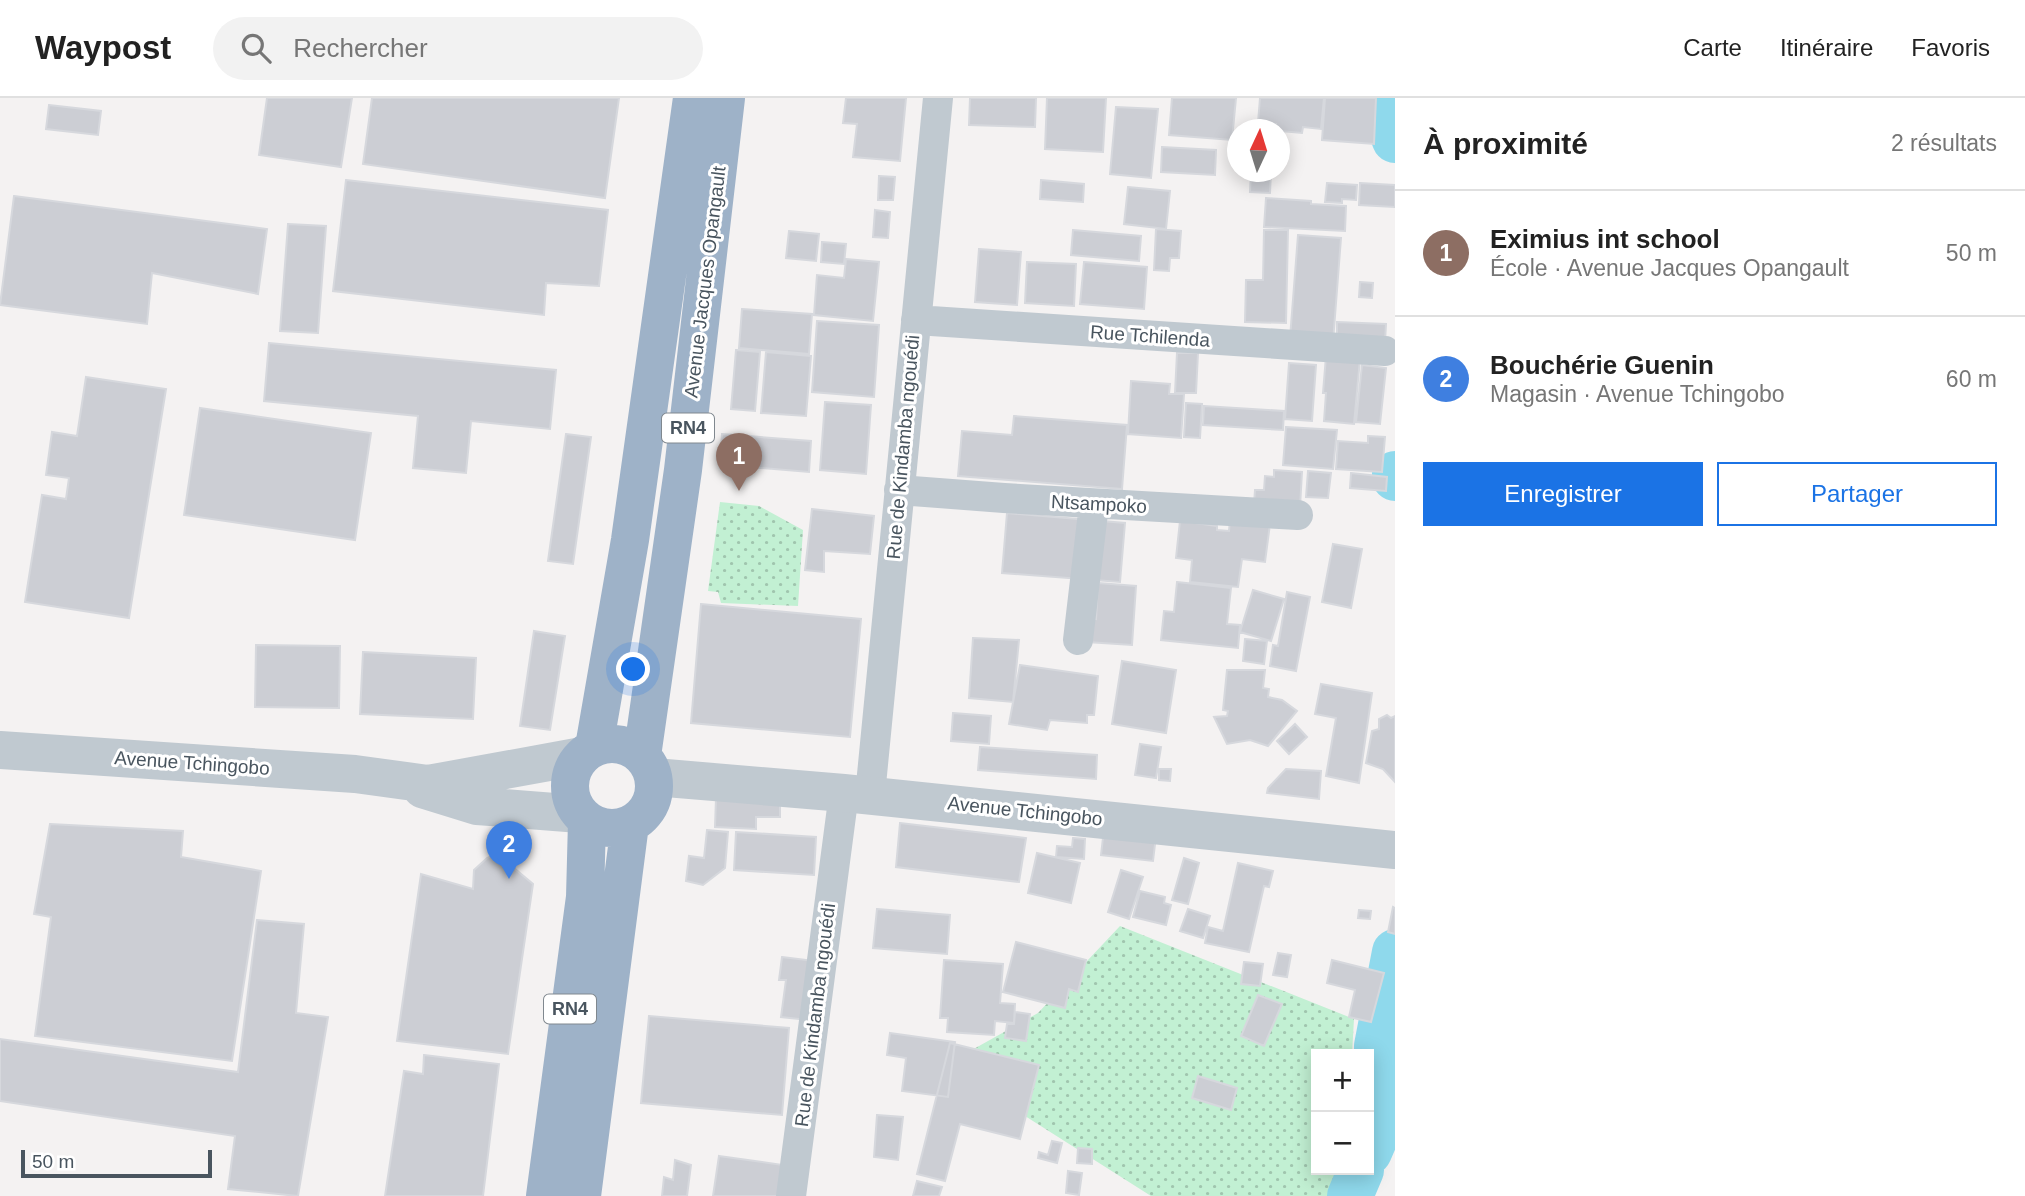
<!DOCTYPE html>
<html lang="fr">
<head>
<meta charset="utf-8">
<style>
	:root { --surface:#fff; --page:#f2f2f2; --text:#222; --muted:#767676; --line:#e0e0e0; --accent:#1b73e5 }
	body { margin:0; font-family:Helvetica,sans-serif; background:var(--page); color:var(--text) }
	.controls { position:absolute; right:21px; bottom:21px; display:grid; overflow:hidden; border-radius:0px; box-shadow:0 4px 18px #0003 }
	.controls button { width:63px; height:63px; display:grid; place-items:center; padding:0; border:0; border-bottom:2px solid var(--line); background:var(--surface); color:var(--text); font:35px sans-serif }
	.compass { position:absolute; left:1227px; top:21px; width:63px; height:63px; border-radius:50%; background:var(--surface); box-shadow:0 4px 18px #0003; rotate:4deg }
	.scale { position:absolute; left:21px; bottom:18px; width:191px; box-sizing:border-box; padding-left:7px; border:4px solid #49555f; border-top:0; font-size:19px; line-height:24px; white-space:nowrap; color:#49555f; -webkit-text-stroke:5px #fff; paint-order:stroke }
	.you { position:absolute; left:634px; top:572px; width:24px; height:24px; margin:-18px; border:5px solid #fff; border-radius:50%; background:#1a73e8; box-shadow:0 0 0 10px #1a73e833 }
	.badge { display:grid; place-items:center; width:46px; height:46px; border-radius:50%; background:var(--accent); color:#fff; font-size:23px; font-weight:700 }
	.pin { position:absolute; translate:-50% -58px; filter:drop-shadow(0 2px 4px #0008) }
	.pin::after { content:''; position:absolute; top:37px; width:24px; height:21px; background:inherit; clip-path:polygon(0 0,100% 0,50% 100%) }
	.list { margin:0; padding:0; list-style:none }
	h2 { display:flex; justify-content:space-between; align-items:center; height:91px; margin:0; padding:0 28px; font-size:30px }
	h2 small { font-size:23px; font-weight:400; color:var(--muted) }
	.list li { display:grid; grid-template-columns:46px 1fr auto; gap:21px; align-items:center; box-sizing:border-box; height:126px; padding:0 28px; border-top:2px solid var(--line) }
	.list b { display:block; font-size:26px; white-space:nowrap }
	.list p { margin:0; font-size:23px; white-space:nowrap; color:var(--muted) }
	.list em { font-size:23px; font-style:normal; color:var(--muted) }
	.actions { display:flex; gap:14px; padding:21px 28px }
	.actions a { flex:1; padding:16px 0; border:2px solid var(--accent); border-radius:0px; text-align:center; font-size:24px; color:var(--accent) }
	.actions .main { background:var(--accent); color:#fff }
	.icon { flex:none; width:38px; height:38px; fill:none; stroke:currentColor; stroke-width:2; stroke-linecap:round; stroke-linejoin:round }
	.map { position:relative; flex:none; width:1395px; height:1098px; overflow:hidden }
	header { display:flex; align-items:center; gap:42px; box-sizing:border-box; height:98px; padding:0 35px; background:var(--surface); border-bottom:2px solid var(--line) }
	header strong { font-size:33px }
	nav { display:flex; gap:38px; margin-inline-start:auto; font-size:24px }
	.search { width:490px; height:63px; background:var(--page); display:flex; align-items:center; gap:18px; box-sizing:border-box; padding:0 24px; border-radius:38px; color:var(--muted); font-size:26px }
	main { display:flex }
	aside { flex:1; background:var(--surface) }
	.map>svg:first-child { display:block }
	.grass { fill:url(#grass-dots) }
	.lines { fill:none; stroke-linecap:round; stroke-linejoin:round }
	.river { stroke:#8fd9ec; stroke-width:46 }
	.building { fill:#ccced4; stroke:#d6d8dd; stroke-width:2 }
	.minor { stroke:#c0c9d0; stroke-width:30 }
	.tertiary { stroke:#c0c9d0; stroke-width:38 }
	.trunk { stroke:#9eb2c8; stroke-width:38 }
	.labels { text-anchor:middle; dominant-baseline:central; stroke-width:6; stroke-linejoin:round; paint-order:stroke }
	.shield { fill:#fff; stroke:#80888f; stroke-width:2 }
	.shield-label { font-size:18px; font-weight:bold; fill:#49555f }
	.street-label { font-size:19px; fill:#49555f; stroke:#fff }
</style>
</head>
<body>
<header>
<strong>Waypost</strong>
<div class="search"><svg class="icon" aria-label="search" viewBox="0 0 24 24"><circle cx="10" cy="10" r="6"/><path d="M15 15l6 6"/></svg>Rechercher</div>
<nav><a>Carte</a><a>Itinéraire</a><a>Favoris</a></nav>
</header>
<main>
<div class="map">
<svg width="1395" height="1098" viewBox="0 0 1395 1098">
	<defs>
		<pattern id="grass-dots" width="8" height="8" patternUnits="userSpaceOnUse" patternTransform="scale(1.75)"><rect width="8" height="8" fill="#c2f0d3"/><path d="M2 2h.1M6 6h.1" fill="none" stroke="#a0c5ae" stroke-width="1.8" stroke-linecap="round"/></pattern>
	</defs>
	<rect width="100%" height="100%" fill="#f4f2f2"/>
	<path class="grass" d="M1371 0H1395V53L1364 14Z
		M720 404 759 408 803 432 798 508 721 505 718 494 708 493Z
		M1120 828 1354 921 1352 956H1316V1072H1369V1014L1388 1035 1359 1098H1151L945 967 1038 915Z"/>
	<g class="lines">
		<path class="river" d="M1383 0 1386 19 1395 42
			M1395 376V380
			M1369 1054 1378 1033 1377 948 1395 854
			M1350 1098 1361 1072"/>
	</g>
	<path class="building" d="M267 0H352L341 69 259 57Z
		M372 0H619L605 100 363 66Z
		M846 0H906L900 63 853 59 857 26 843 25Z
		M970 0H1036L1035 29 969 27Z
		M1047 0H1106L1103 54 1045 51Z
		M1172 0H1236L1232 42 1169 37Z
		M1260 0H1324L1321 31 1303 29 1302 35 1280 33 1275 32 1276 26 1258 25Z
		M1325 0H1376L1374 46 1322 42Z
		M49 7 101 13 98 37 46 31Z
		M1116 9 1158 11 1151 80 1110 76Z
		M1162 49 1216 52 1215 77 1161 74Z
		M1251 74H1271L1270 95 1250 94Z
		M879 78 895 79 893 102H878Z
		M346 82 608 112 599 188 546 185 544 217 333 193Z
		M1041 82 1084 86 1083 104 1040 101Z
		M1327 85 1357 87 1356 102 1342 101V105L1325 104Z
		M1360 85 1395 87V109L1359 107Z
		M1128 89 1170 93 1166 131 1124 126Z
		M14 98 267 131 258 196 152 175 147 226 0 207Z
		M1266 100 1311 103V106L1346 108 1345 133 1264 129Z
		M875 112 890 114 888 140 873 139Z
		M288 126 326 128 318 235 280 233Z
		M1156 131 1181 133 1179 160H1170L1169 173 1154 172Z
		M1073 132 1141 138 1139 163 1071 157Z
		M1264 132H1288L1286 225 1245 224 1246 182H1263Z
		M789 133 819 136 816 163 786 160Z
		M1298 137 1341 140 1333 244 1290 240Z
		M822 144 846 146 844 166 821 164Z
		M979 151 1021 154 1017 207 975 204Z
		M846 161 879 164 873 223 814 217 817 177 844 180Z
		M1027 164 1076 166 1074 208 1025 205Z
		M1084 164 1147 169 1144 211 1080 206Z
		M1360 184 1373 185 1372 200 1359 199Z
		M742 211 812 216 809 256 739 250Z
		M817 223 879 227 874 299 812 294Z
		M1337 224 1386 226 1385 244 1337 242Z
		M269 245 556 272 550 331 471 323 466 375 413 370 418 318 264 303Z
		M736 252 760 254 755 313 731 311Z
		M766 254 811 258 806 318 761 315Z
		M1177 255H1198L1196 295H1175Z
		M1326 258 1360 261 1354 326 1324 323 1326 295H1323Z
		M1289 265 1316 267 1312 323 1285 321Z
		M1362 267 1386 270 1380 326 1356 324Z
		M86 279 166 291 129 520 25 504 42 397 66 401 69 380 46 377 52 334 77 338Z
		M1131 283 1170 286 1169 296H1184L1181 340 1128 336Z
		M825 304 871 307 866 376 820 372Z
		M1186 305 1202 306 1200 340 1184 339Z
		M1204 308 1284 313 1283 332 1203 327Z
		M200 310 371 335 355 442 184 417Z
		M1014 318 1127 327 1122 391 958 378 962 333 1012 337Z
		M1286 329 1337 332 1333 371 1283 367Z
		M566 336 591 339 573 466 548 463Z
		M722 336 811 343 809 374 725 367 726 363H720Z
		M1368 338 1385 339 1382 374 1336 371 1338 343 1368 345Z
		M1274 372 1302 374 1300 409 1254 406 1255 392H1264L1265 378 1274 379Z
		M1308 373 1331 375 1328 400 1306 399Z
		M1351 375 1387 379 1386 393 1350 390Z
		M812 411 874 418 870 456 824 453V474L805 472Z
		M1007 415 1125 425 1120 484 1002 475Z
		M1230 421 1270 426 1265 464 1242 461 1238 489 1190 484 1192 462 1176 460 1180 423 1217 428V432L1229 433Z
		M1333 446 1362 451 1351 510 1322 504Z
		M1177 484 1231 490 1227 526 1240 527 1238 550 1161 542 1164 513 1174 514Z
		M1098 485 1136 488 1132 547 1087 544 1089 520 1096 521Z
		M1253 492 1284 501 1271 543 1240 534Z
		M1287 494 1310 499 1296 573 1270 568 1273 547 1278 548Z
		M701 506 861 521 850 639 691 625Z
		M534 533 565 538 550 632 520 628Z
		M973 540 1019 542 1013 604 969 600Z
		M1245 541 1267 543 1264 566 1243 563Z
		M256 547 340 548 339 610 255 609Z
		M363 554 476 560 473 621 360 616Z
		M1122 563 1176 572 1166 635 1112 626Z
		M1020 567 1098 578 1094 617H1087V625L1050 622 1047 632 1009 626Z
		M1227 572H1265L1263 590 1269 591 1268 599 1282 602 1297 613 1268 648 1250 642 1227 646 1214 619 1227 618 1228 613 1223 612Z
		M1321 586 1372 595 1359 685 1326 678 1336 620 1315 616Z
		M953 615 991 618 989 646 951 643Z
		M1387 617 1391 620 1395 618V684L1383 671 1366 665 1372 633 1379 631V621Z
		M1295 626 1307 639 1289 656 1277 643Z
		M1140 646 1161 649 1156 680 1135 677Z
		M980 649 1097 657 1096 681 978 672Z
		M1159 671H1171L1170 683 1159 682Z
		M1286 671 1321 673 1319 701 1267 695 1268 690Z
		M716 700 780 702V719H756V731L715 729Z
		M900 725 1026 740 1019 784 896 769Z
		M50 726 183 733 181 759 261 773 232 963 35 938 51 819 34 816Z
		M1104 731 1156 738 1153 763 1101 757Z
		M707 732 728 734 725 770 703 787 686 783 689 758 704 760Z
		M736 734 816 739 814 777 734 772Z
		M1073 740 1085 741 1084 761 1056 759 1057 748 1072 749Z
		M1037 755 1080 765 1071 805 1028 795Z
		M497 756 533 786 508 956 397 943 421 776 473 791 474 772 487 760Z
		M1184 760 1199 765 1188 806 1172 802Z
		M1238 765 1273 773 1269 789 1264 788 1249 854 1205 845 1208 829 1223 833Z
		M1121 772 1143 779 1129 821 1108 814Z
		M1140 793 1165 799 1164 805 1171 807 1166 827 1133 819Z
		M1393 809 1395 810V836L1388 834Z
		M877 811 950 817 947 856 873 850Z
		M1188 811 1210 818 1203 840 1180 833Z
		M1359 812 1371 813 1370 821 1358 820Z
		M257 822 304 826 296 915 328 919 298 1098 228 1091 235 1038 0 1003V941L238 974Z
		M1016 844 1086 862 1078 894 1069 891 1065 910 1003 894Z
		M1278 855 1291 857 1287 879 1273 877Z
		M782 859 815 863 808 922 781 919 786 882H779Z
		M944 862 1003 866 1000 905 1015 906 1014 925 995 923 994 937 947 934 948 920H940Z
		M1332 862 1384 875 1371 924 1349 919 1355 892 1327 885Z
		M1244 864 1263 866 1260 888 1241 886Z
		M1258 897 1282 906 1264 948 1241 938Z
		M1015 914 1030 916 1026 943 1005 940 1007 926H1014Z
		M649 918 789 930 782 1017 641 1005Z
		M890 935 955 944 948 999 902 993 906 960 887 957Z
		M950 945 1039 967 1020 1041 960 1026 945 1083 917 1076Z
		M424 957 499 966 483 1098H385L404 973 423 976Z
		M1198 978 1237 990 1231 1012 1192 1000Z
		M877 1017 903 1019 898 1062 874 1059Z
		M1052 1043 1062 1045 1057 1065 1038 1060 1039 1054 1048 1057Z
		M1078 1050 1092 1051V1066L1077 1065Z
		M719 1058 783 1067 779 1098H713Z
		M675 1062 691 1067 687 1098H662L664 1079 673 1082Z
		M1068 1073 1082 1075 1079 1097 1066 1095Z
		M917 1083 942 1089 939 1098H913Z"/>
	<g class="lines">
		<path class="minor" d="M916 222 1385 253
			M899 392 1004 400 1298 417
			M1078 542 1094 406
			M870 697 938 0
			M791 1098 844 695"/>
		<path class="tertiary" d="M0 652 355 676 428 686 582 658
			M654 679 844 695 1395 752
			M422 691 477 708 580 716"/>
		<path class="trunk" d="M570 688a42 42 0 1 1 84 0a42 42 0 1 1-84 0Z
			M594 649 630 442 692 0
			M642 658 683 372 726 0
			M545 1098 585 799 587 723
			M582 1098 630 726"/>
	</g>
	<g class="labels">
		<g class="shield">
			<rect x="662" y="315.5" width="52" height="29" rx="5"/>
			<rect x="544" y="896.5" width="52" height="29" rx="5"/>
		</g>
		<g class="shield-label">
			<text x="688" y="330">RN4</text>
			<text x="570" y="911">RN4</text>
		</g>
		<g class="street-label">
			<text transform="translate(705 184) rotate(-83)">Avenue Jacques Opangault</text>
			<text transform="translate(1150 238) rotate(4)">Rue Tchilenda</text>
			<text transform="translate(903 349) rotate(-85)">Rue de Kindamba ngouédi</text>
			<text transform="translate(1099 406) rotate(3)">Ntsampoko</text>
			<text transform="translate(192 665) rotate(4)">Avenue Tchingobo</text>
			<text transform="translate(1025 713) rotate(6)">Avenue Tchingobo</text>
			<text transform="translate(815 917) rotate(-83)">Rue de Kindamba ngouédi</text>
		</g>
	</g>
</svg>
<div class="controls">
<button>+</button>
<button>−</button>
</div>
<svg class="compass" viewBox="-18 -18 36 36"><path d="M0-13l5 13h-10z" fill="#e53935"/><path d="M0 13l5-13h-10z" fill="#767676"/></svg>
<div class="scale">50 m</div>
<div class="you"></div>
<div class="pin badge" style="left:739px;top:393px;background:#8d6e63">1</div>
<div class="pin badge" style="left:509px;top:781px;background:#3f7fe0">2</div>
</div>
<aside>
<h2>À proximité<small>2 résultats</small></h2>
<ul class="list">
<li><span class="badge" style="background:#8d6e63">1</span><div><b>Eximius int school</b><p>École · Avenue Jacques Opangault</p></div><em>50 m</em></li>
<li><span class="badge" style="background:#3f7fe0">2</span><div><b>Bouchérie Guenin</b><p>Magasin · Avenue Tchingobo</p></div><em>60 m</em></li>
</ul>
<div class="actions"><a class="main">Enregistrer</a><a>Partager</a></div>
</aside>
</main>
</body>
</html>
